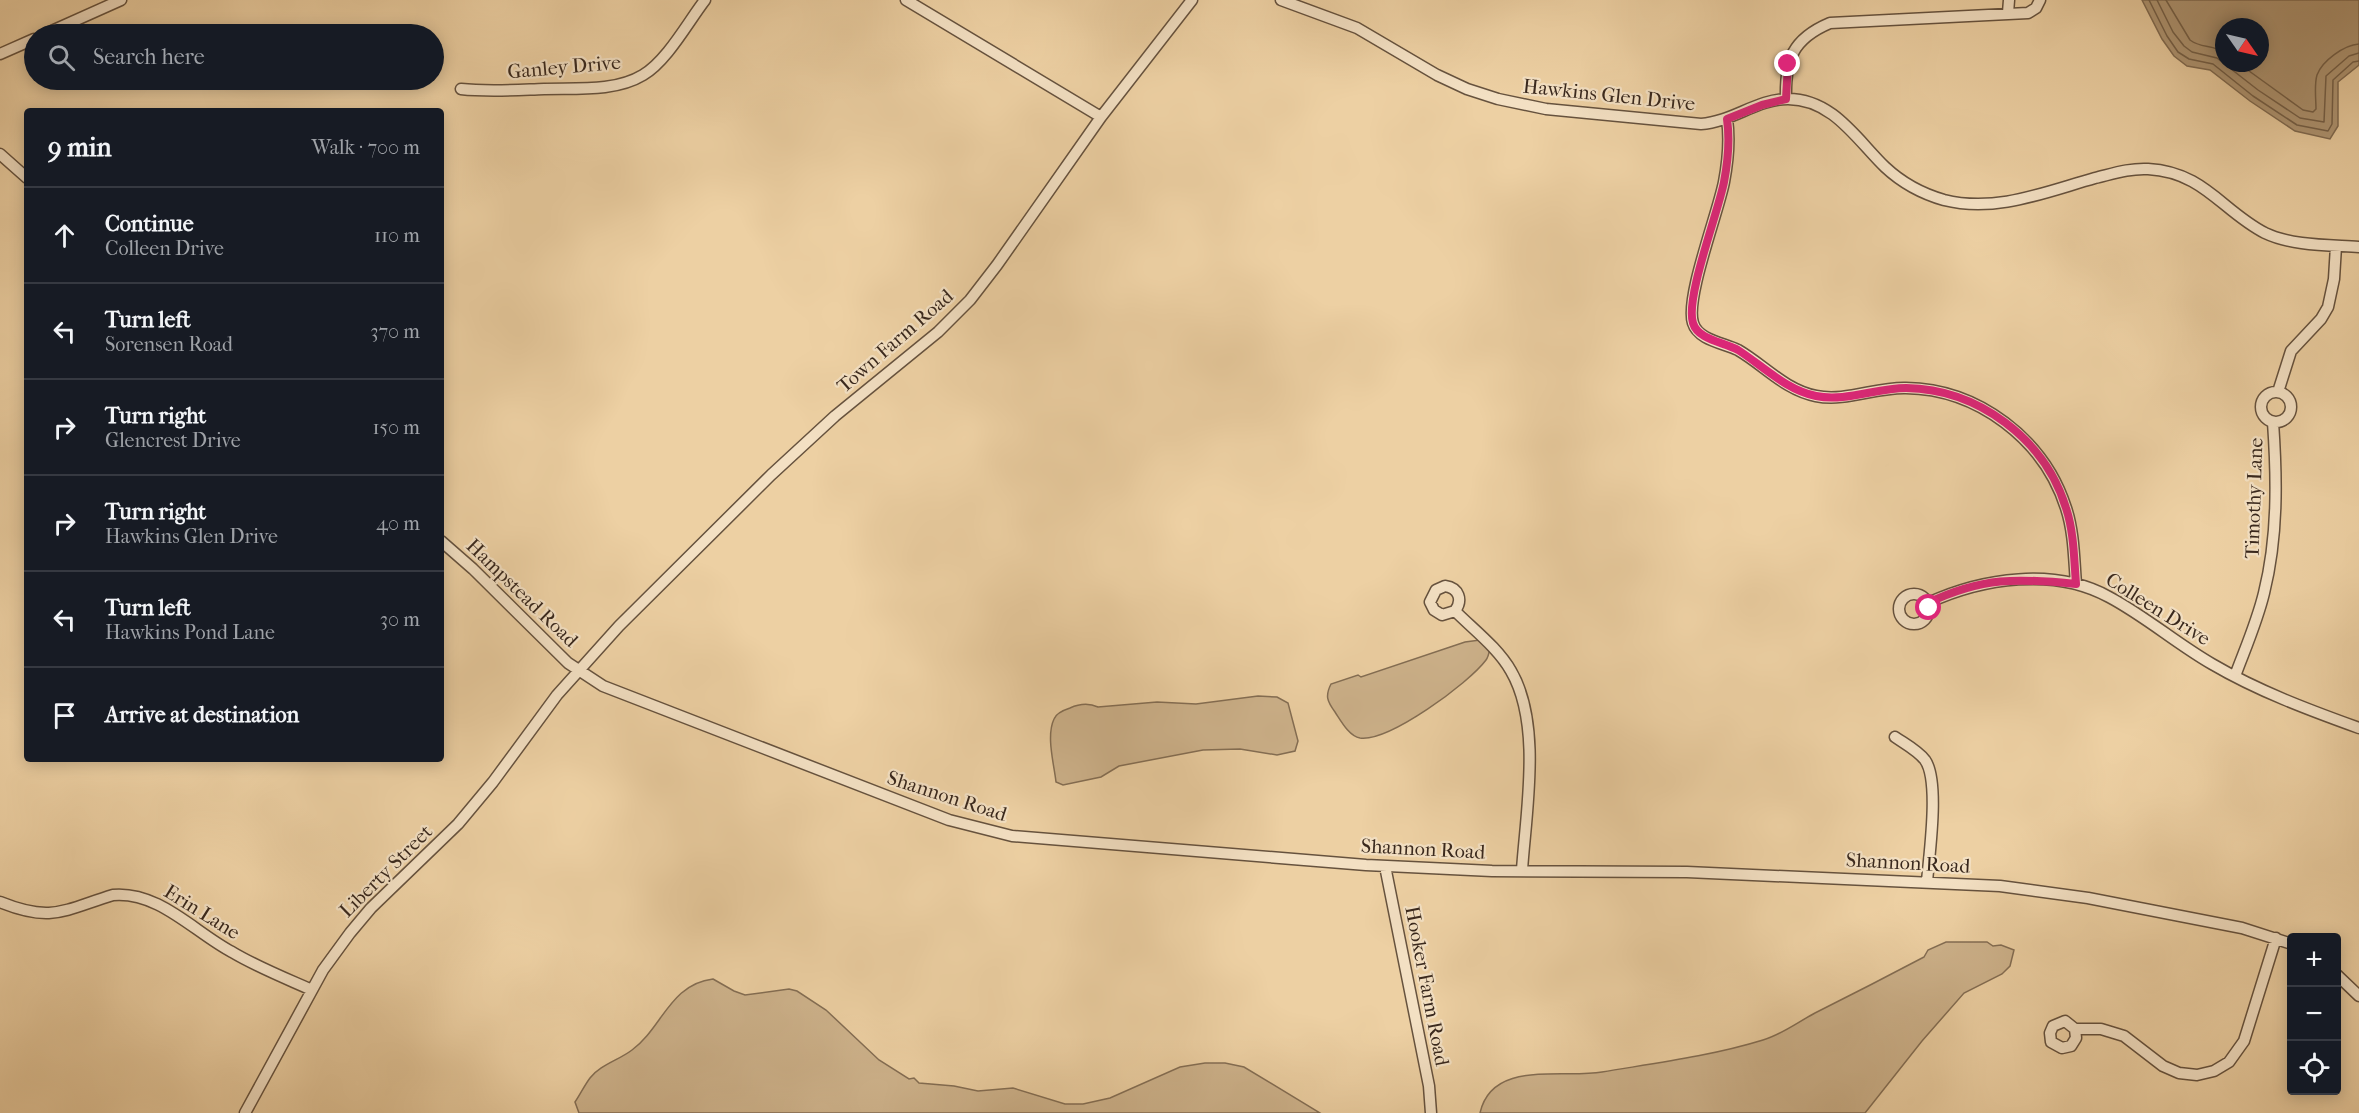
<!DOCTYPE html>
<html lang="en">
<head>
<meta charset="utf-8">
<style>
	:root { --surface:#171b24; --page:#20242c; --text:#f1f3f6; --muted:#9ea1a6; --line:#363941 }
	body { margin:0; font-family:"IM FELL French Canon",serif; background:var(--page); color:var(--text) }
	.controls { position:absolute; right:18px; bottom:18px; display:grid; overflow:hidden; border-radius:6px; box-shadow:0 3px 15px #0003 }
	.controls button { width:54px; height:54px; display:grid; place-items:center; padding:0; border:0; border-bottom:2px solid var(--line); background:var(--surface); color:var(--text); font:30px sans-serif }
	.compass { position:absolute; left:2215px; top:18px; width:54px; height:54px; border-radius:50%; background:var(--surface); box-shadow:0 3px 15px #0003; rotate:124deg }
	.stop { position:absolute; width:18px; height:18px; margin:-14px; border:4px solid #db2777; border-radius:50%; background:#fff }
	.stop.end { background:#db2777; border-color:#fff; box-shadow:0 2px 6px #0008 }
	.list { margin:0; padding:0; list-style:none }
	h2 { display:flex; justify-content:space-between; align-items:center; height:78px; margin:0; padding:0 24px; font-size:26px }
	h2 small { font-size:20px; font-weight:400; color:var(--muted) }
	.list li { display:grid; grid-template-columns:39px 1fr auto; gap:18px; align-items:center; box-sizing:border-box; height:96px; padding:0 24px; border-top:2px solid var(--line) }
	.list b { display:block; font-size:22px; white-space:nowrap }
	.list p { margin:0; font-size:20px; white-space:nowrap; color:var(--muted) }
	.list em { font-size:20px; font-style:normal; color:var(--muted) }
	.icon { flex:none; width:33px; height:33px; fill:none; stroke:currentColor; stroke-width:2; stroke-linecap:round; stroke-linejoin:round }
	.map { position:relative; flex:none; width:2359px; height:1113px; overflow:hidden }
	.search { position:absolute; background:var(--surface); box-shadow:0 3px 15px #0003; left:24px; top:24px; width:420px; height:66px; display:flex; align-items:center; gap:15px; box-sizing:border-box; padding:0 21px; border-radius:33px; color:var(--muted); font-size:22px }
	.panel { position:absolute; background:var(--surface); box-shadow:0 3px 15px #0003; left:24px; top:108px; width:420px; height:654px; border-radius:6px }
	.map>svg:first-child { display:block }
	.green { fill:#ceb38c; stroke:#846e54; stroke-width:1.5 }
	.water { fill:#b09775; stroke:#806b52; stroke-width:1.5; fill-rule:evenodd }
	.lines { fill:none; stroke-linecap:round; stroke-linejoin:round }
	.shore { stroke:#746049; stroke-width:1.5 }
	.minor-casing { stroke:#66523e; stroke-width:13 }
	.minor { stroke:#f3e0c3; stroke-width:10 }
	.route { stroke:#db2777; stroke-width:8 }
	.labels { text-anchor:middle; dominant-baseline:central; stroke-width:4.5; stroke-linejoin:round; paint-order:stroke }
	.street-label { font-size:20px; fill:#39281d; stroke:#f3e0c3 }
</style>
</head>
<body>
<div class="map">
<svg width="2359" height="1113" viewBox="0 0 2359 1113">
	<rect width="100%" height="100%" fill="#edd0a3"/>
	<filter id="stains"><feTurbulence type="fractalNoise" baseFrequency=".00333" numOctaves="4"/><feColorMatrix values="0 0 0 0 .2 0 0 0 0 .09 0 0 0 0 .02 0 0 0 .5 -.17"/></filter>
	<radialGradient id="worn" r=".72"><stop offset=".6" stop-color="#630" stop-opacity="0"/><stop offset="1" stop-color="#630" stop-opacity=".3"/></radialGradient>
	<path class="green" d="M1480 640 1490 647C1489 652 1489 656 1486 660 1469 683 1389 742 1360 738 1349 736 1341 721 1335 712 1327 701 1325 696 1331 684L1358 675 1361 677 1465 642Z
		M1258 696 1277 697 1288 703 1298 741 1295 751 1277 755 1240 749 1203 750 1119 766 1101 777 1063 785 1056 782C1054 764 1046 736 1054 719 1056 713 1064 710 1070 708 1079 704 1089 703 1098 707L1157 702 1196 704Z
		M1946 942H1987L1993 946 2001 945 2014 950 2010 966 2002 974 1964 993 1922 1041 1865 1113H1480C1492 1059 1563 1079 1602 1072 1656 1063 1711 1056 1763 1040 1781 1035 1798 1022 1815 1013 1851 995 1888 976 1924 957L1928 950Z
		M713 979 734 991 745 995 789 989 797 991 826 1010 879 1060 909 1079 914 1078 919 1083 954 1086 978 1091 1013 1088 1065 1104H1083L1110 1098 1180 1067 1205 1063H1225L1244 1067 1320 1113H579L575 1102C580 1095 584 1086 590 1078 600 1065 619 1060 632 1050 662 1028 670 984 713 979Z"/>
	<path class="water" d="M2142 0H2359V65L2338 82V126L2330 139 2295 131 2250 101 2210 70 2187 66 2174 56 2162 39ZM2224 27H2260V63H2224Z"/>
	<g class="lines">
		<path class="shore" d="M2149 0 2167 36 2178 52 2189 59 2213 64 2253 96 2297 125 2328 131 2332 124 2333 80 2353 62 2359 61
			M2157 0 2173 32 2184 46 2192 52 2217 58 2258 90 2300 118 2324 122 2326 76 2349 56 2359 53
			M2166 0 2190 40C2200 48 2213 45 2224 52
			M2238 63 2303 110 2313 112 2316 109C2316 99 2314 85 2317 75 2322 61 2344 45 2359 44"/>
		<defs>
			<path id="minor" d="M906 0 1101 117
				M1281 0 1357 28 1437 75 1467 89 1498 99 1546 109 1701 124C1732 122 1757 99 1788 99 1833 99 1857 140 1885 167 1901 182 1923 194 1944 200 1996 213 2045 192 2095 178 2112 174 2129 168 2148 169 2204 172 2222 211 2265 233 2292 246 2329 245 2359 247
				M2008 13 2009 0
				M45 34 121 0
				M0 54 34 39
				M461 89C488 92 516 90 544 89 576 88 615 92 643 75 667 61 688 22 705 0
				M1786 99C1785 60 1792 39 1830 23L2028 13 2036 8 2040 0
				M1727 119C1730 140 1728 161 1724 182 1718 213 1685 298 1693 323 1698 340 1724 343 1738 350 1764 365 1785 390 1816 396 1846 402 1876 387 1906 388 1978 389 2044 439 2066 508 2074 532 2074 559 2076 584
				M0 154 27 178
				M2261 407a15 15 0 1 1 30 0a15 15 0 1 1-30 0Z
				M2278 392 2291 351 2321 319 2328 307 2334 279 2336 246
				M441 541 473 569 568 663 603 686 949 820 1012 836 1366 865 1492 871 1687 872 2000 886 2088 898 2242 928 2292 944
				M1899 609a15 15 0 1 1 30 0a15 15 0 1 1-30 0Z
				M1928 603C1982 578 2055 567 2109 597 2145 616 2177 644 2212 664 2258 691 2309 710 2359 728
				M1455 611 1442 615 1434 610 1430 602 1436 590 1445 586C1459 588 1463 600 1455 611 1474 630 1498 648 1511 671 1542 724 1526 811 1522 870
				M2235 676C2245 649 2257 622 2264 593 2278 537 2277 479 2273 422
				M1895 737C1905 744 1917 750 1925 760 1940 781 1929 855 1927 882
				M1385 866 1429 1086 1431 1113
				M0 902C52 923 64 910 113 895 159 891 194 932 232 952 257 967 285 978 312 990
				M2336 974 2359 996
				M2075 1029 2076 1038 2071 1046 2062 1048 2051 1042 2050 1033 2053 1026 2065 1021 2075 1029H2101L2124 1036 2163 1066 2179 1073 2197 1075 2214 1071 2229 1062 2244 1041 2276 938
				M245 1113 323 970 350 933 371 908 458 824 493 782 557 695 619 626 771 475 835 416 938 332 970 300 997 265 1101 117 1192 0"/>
		</defs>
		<use href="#minor" class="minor-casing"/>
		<use href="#minor" class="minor"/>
	</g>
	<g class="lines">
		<path class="route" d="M1788 64 1786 99 1762 105 1727 119C1730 140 1728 161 1724 182 1718 213 1685 298 1693 323 1698 340 1724 342 1738 350 1763 366 1786 390 1816 396 1846 402 1876 388 1906 388 1978 389 2045 439 2066 508 2074 532 2074 559 2076 584 2018 578 1982 577 1928 603L1929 608"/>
	</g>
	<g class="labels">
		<g class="street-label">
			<text transform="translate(564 67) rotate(-5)">Ganley Drive</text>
			<text transform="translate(1609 95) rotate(6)">Hawkins Glen Drive</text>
			<text transform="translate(895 341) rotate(-41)">Town Farm Road</text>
			<text transform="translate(2254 498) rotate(-88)">Timothy Lane</text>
			<text transform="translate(522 593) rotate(44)">Hampstead Road</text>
			<text transform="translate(2158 609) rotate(32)">Colleen Drive</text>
			<text transform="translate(947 796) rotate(18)">Shannon Road</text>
			<text transform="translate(1423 849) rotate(3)">Shannon Road</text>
			<text transform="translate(1908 863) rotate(3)">Shannon Road</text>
			<text transform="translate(386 871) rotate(-45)">Liberty Street</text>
			<text transform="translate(202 912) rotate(32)">Erin Lane</text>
			<text transform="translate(1427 986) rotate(79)">Hooker Farm Road</text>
		</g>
	</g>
	<rect width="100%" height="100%" filter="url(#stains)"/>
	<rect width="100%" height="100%" fill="url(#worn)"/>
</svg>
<div class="controls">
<button>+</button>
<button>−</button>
<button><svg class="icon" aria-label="locate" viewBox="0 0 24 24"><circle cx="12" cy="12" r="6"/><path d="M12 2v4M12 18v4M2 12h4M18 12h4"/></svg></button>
</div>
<svg class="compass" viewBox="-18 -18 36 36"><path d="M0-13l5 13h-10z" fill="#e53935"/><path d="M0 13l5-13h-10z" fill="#9ea1a6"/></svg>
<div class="stop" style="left:1929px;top:608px"></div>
<div class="stop end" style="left:1788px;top:64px"></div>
<div class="search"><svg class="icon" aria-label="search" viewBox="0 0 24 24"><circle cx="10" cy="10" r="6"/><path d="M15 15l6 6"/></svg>Search here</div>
<section class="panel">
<h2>9 min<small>Walk · 700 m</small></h2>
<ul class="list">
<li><svg class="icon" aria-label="ahead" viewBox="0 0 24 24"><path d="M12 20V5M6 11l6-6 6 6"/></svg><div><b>Continue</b><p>Colleen Drive</p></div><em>110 m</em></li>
<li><svg class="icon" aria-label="left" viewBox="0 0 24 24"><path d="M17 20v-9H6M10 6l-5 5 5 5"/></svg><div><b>Turn left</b><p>Sorensen Road</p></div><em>370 m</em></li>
<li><svg class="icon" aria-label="right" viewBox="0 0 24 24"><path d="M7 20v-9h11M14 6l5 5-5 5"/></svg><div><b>Turn right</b><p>Glencrest Drive</p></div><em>150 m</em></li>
<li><svg class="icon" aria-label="right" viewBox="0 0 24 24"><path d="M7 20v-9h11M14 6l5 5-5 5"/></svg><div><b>Turn right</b><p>Hawkins Glen Drive</p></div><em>40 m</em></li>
<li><svg class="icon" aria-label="left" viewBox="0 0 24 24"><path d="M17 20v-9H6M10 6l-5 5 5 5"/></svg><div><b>Turn left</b><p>Hawkins Pond Lane</p></div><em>30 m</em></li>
<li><svg class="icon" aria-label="arrive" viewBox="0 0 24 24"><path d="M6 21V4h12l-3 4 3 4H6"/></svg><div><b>Arrive at destination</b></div></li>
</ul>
</section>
</div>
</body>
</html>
